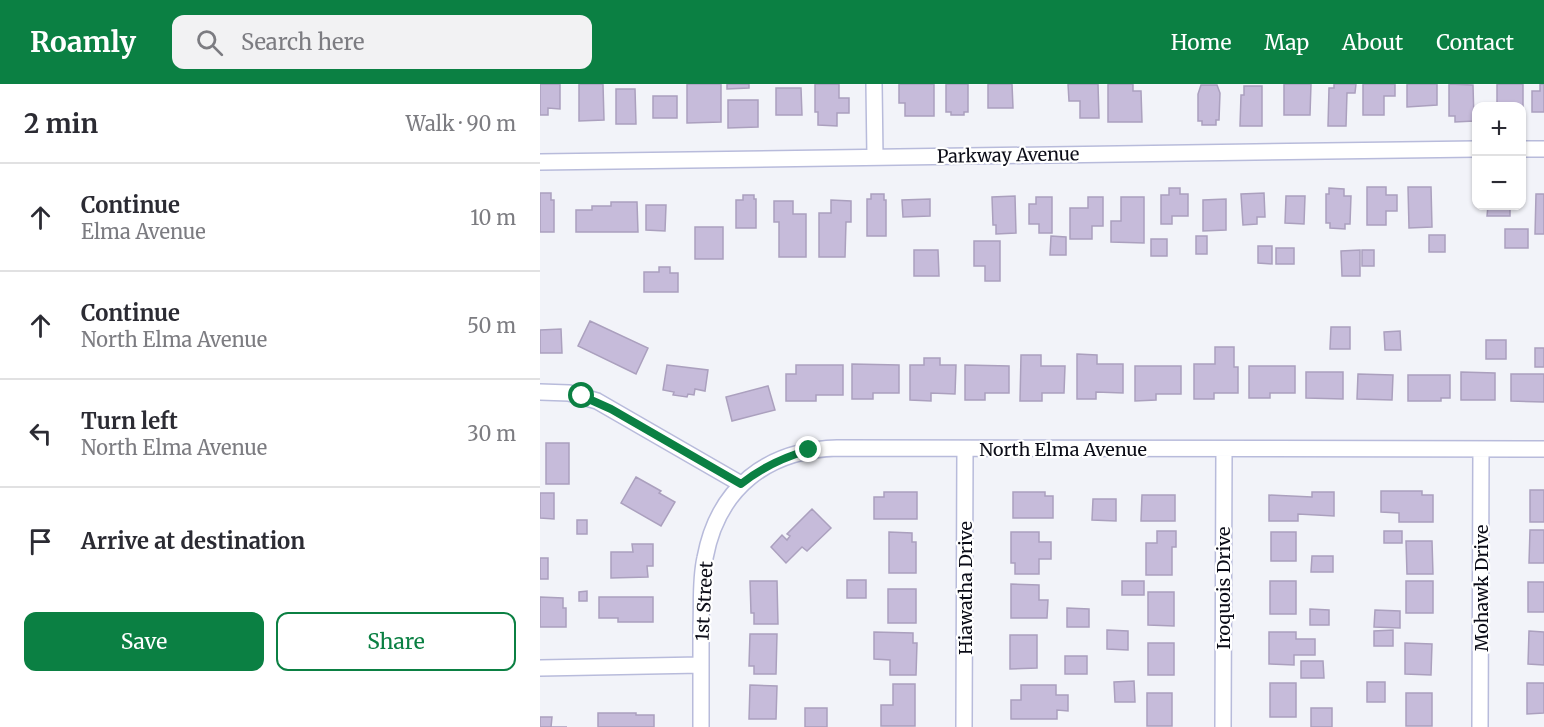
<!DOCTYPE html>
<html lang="en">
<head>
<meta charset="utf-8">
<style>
	:root { --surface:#fff; --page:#f2f2f3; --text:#2b2b33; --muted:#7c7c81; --line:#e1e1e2; --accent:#0b8043 }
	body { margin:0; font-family:Merriweather,serif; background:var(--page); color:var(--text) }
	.controls { position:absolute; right:18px; top:18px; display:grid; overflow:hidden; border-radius:12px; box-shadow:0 2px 4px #0004 }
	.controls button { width:54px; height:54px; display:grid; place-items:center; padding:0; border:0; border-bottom:2px solid var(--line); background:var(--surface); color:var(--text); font:30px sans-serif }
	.stop { position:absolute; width:18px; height:18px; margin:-14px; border:4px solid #0b8043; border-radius:50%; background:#fff }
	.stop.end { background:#0b8043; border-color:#fff; box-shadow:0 2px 6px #0008 }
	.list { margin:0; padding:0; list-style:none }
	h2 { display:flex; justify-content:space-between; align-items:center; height:78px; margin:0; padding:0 24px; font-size:26px }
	h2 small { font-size:20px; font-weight:400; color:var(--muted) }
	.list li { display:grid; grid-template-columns:39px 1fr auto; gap:18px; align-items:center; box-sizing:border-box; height:108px; padding:0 24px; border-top:2px solid var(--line) }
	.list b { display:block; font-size:22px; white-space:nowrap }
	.list p { margin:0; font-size:20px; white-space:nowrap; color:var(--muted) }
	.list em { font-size:20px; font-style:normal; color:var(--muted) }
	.actions { display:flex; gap:12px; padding:18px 24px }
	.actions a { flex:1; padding:14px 0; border:2px solid var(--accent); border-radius:12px; text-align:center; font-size:21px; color:var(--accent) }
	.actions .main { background:var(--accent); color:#fff }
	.icon { flex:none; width:33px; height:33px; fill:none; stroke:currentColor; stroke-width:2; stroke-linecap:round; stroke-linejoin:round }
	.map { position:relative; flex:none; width:1004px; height:643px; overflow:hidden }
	header { display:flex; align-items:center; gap:36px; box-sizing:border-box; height:84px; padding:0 30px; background:var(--accent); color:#fff }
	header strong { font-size:28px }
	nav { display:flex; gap:33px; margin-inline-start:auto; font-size:21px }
	.search { width:420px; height:54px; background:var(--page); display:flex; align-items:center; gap:15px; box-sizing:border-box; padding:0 21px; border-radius:12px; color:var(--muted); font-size:22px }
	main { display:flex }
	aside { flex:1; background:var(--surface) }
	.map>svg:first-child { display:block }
	.building { fill:#c6bbda; stroke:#aba0be; stroke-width:1.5 }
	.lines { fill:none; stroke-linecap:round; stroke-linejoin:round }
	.minor-casing { stroke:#b8bbdb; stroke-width:18 }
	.minor { stroke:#fff; stroke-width:15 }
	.route { stroke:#0b8043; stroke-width:8 }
	.labels { text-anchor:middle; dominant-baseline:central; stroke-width:4.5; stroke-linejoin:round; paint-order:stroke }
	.street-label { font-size:18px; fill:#0b0c17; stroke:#fff }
</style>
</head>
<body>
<header>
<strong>Roamly</strong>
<div class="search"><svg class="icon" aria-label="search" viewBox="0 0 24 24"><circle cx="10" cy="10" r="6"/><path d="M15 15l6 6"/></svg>Search here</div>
<nav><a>Home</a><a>Map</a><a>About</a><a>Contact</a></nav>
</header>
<main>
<aside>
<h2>2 min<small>Walk · 90 m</small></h2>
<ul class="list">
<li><svg class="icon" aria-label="ahead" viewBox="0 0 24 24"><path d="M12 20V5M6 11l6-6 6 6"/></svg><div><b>Continue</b><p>Elma Avenue</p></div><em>10 m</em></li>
<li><svg class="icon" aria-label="ahead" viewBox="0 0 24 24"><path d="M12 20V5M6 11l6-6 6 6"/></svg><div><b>Continue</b><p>North Elma Avenue</p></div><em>50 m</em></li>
<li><svg class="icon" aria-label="left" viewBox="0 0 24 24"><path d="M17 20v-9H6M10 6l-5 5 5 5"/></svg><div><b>Turn left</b><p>North Elma Avenue</p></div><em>30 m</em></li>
<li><svg class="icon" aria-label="arrive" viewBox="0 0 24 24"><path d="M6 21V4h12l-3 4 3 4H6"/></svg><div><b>Arrive at destination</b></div></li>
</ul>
<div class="actions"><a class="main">Save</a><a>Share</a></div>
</aside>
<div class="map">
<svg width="1004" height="643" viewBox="0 0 1004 643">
	<rect width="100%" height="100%" fill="#f2f3f9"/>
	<path class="building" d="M0 0H20V25L8 24V31H0Z
		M39 0H63L64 36 39 37Z
		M147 0H181V38L147 39Z
		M187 0H209V4L187 5Z
		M275 0H299V14H309V29H297V42L278 41V28H275Z
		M359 0H394V32H365V19H359Z
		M406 0H428V28H424V31H411V28H406Z
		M448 0H472L473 24H448Z
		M528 0H558L559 34H540V17H529Z
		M568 0H593V7H601L602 38H568Z
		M744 0H771L770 31H744Z
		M794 0H816L815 9H807L806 42H788L789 4H794Z
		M823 0H855V12H844V31H823Z
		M867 0H897V21L867 23Z
		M909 0 933 1 934 37 915 38V32H909Z
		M957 0H983V30H981V22H957Z
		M1000 0H1004V28H992V7H1000Z
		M661 1H677L680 9 679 36H676V41H662V37H658V10Z
		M704 2H722V42H700L701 11H704Z
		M236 4H261L262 31H236Z
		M76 5H95L96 40H76Z
		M113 12H137V34H113Z
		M188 16H218V43L188 44Z
		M827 103H846V111H857V127H846V141H827Z
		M868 103H891L892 143 869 144Z
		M629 104H640V110H648V132H632V140H621V111H629Z
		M789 104 804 105V112H811L810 140H805V145L790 144V139H786V110H789Z
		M0 109H11V116H14V148H0Z
		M724 109 725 133H717V140L703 141 701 110Z
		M331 110H344V116H346V152H327V115H331Z
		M996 110H1004V150H995Z
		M203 111H214V115H216V144H196V116H203Z
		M475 112 476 149 456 150V141H453L452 113Z
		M746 112H765L764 140 745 139Z
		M496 113H512V149H499V140H489V120H496Z
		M548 113H563V142H552V155H530V124H548Z
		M581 113H604V159L571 158V137H581Z
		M390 115V132L363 133 362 116Z
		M686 115V146L663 147V116Z
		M291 116 311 117V138H306L305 173H279V129H291Z
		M234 117H253V130H266V173H239V138H234Z
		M71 118H97L98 148H36V126H52V122H71Z
		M106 121H126L125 147 106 146Z
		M948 122H970V132H947Z
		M155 143H183V175H155Z
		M965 145H988V164H965Z
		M889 151H905V168H889Z
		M511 152 526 153V171H510Z
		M656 152H667V170H656Z
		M611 155H627V172H611Z
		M434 157H460V197H445V182H434Z
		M718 162H732V180L718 179Z
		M736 164H754V180H736Z
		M374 166H398L399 192H374Z
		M820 166V192H802L801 167Z
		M822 166H834V182H822Z
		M119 183H130V189H138V208H104V188H119Z
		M50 237 108 264 96 290 38 262Z
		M791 243H810V265H790Z
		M21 245 22 269H0V246Z
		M860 247 861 266H845L844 248Z
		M946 256H966V275H946Z
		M675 263H694V283H698V309H674V315H654V280H675Z
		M995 264H1004V283H995Z
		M537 270 557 271V280H583V309L556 308V315H537Z
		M481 271H501V282H525L524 309H502V317H480Z
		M384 274H400V281H416L415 310 391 309V317L370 316V281H384Z
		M312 280 359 281V309H333V315H312Z
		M127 281 168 286 165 307 155 305 154 311 148 310 147 313 133 311 134 308 123 306Z
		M256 281H303V311H276V317H246V290H256Z
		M425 281 469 282V309H445V316H425Z
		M595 282H641V310H616V316L595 317Z
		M709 282H755V309H730V314H709Z
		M766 288H803V315L766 314Z
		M921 288 955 289V316H921Z
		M818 290 853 291 852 316 817 315Z
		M971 290H1004V318L971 317Z
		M868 291H910V314H901V317H868Z
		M228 302 235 326 192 337 186 313Z
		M6 359H29V400H6Z
		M96 393 121 407 119 409 135 418 121 442 81 419Z
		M990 406H1004V438H990Z
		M841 407H882V411H893V438H859V429L841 428Z
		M344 408H377V435H334V413H344Z
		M473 408H505V412H513V434H473Z
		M772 408H794V432L758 430V437H729V411L772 413Z
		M0 409H14V435L0 434Z
		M602 411H635V437H601Z
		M553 415H576V437L552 436Z
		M272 425 291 444 267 467 262 463 246 479 231 463 242 451 247 456 250 452 247 450Z
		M37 436H47V450H37Z
		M990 446H1004V479H989Z
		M617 447H636V463H632V491H606V459H617Z
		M844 447H862V459H844Z
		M349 448 372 449V458H376V489H349Z
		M471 448H499V458H511V475H499V490H475V479H471Z
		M731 448H756V477H731Z
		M866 457H892L893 490H867Z
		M92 460H113V482H107L108 493 71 494V468H93Z
		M772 472H793V488H771Z
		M0 474H8V495H0Z
		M307 496H326V514H307Z
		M210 497H237L238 540H214V529H211Z
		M582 497H604V511H582Z
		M730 497H756V530H730Z
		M866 497H893V529H866Z
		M988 498H1004V528H988Z
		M471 500 499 501V516H508L507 534H471Z
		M348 505H376V539H348Z
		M47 507V517H39V508Z
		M608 508H634V542L608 541Z
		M0 513 23 514V524H26V543H0Z
		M59 513H113V538H78V534H59Z
		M527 524 549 525V543H527Z
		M770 525 789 526V541H770Z
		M835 526 860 527V544L834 543Z
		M567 546 588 547V566L567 565Z
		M853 546V562H834V547Z
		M989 547 1004 548V581L988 580Z
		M334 548 373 549V559H377L376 591H350V576L334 575Z
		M729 548H756V555H775V571H754V581L729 580Z
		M210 550H237L236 590H214V582H209Z
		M470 551H497V584L470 585Z
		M608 559H634V591H608Z
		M865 559 892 560 891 591 865 590Z
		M525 572H547V590H525Z
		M761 577H783L784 594H761Z
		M594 597 595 618H575L574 598Z
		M827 598H845V618H827Z
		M730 599H756V633H730Z
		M987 599H1004V629L987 630Z
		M353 600H375V642H341V621H353Z
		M210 601 237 602 236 635H209Z
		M481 601H516V611H528V627L517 626V635H471V616H481Z
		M607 609H632V642H607Z
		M866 609H892V642H866Z
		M265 624H287V643H265Z
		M771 624H792V643H771Z
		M58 629H96V631H114V643H58Z
		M0 633H12L11 643H27H0Z"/>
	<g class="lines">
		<defs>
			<path id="minor" d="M334 0 335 73
				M981 65H1004
				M0 78 936 65
				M0 308 29 309 57 317 201 400
				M0 584 161 581
				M161 643C161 609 161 576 161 542 162 520 160 496 165 474 178 404 227 366 297 364L1004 365
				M424 643 425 365
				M683 643 684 366
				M940 643 941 366"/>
		</defs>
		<use href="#minor" class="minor-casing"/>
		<use href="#minor" class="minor"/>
	</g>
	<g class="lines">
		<path class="route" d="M42 312 71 325 201 400C221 384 244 373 269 366"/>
	</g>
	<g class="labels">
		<g class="street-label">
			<text transform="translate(468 71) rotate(-1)">Parkway Avenue</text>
			<text x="523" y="365">North Elma Avenue</text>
			<text transform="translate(425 504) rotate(-90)">Hiawatha Drive</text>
			<text transform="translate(683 504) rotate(-90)">Iroquois Drive</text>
			<text transform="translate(941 504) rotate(-90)">Mohawk Drive</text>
			<text transform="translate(164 517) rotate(-87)">1st Street</text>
		</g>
	</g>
</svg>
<div class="controls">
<button>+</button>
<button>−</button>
</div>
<div class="stop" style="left:42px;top:312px"></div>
<div class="stop end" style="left:269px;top:366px"></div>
</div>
</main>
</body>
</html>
